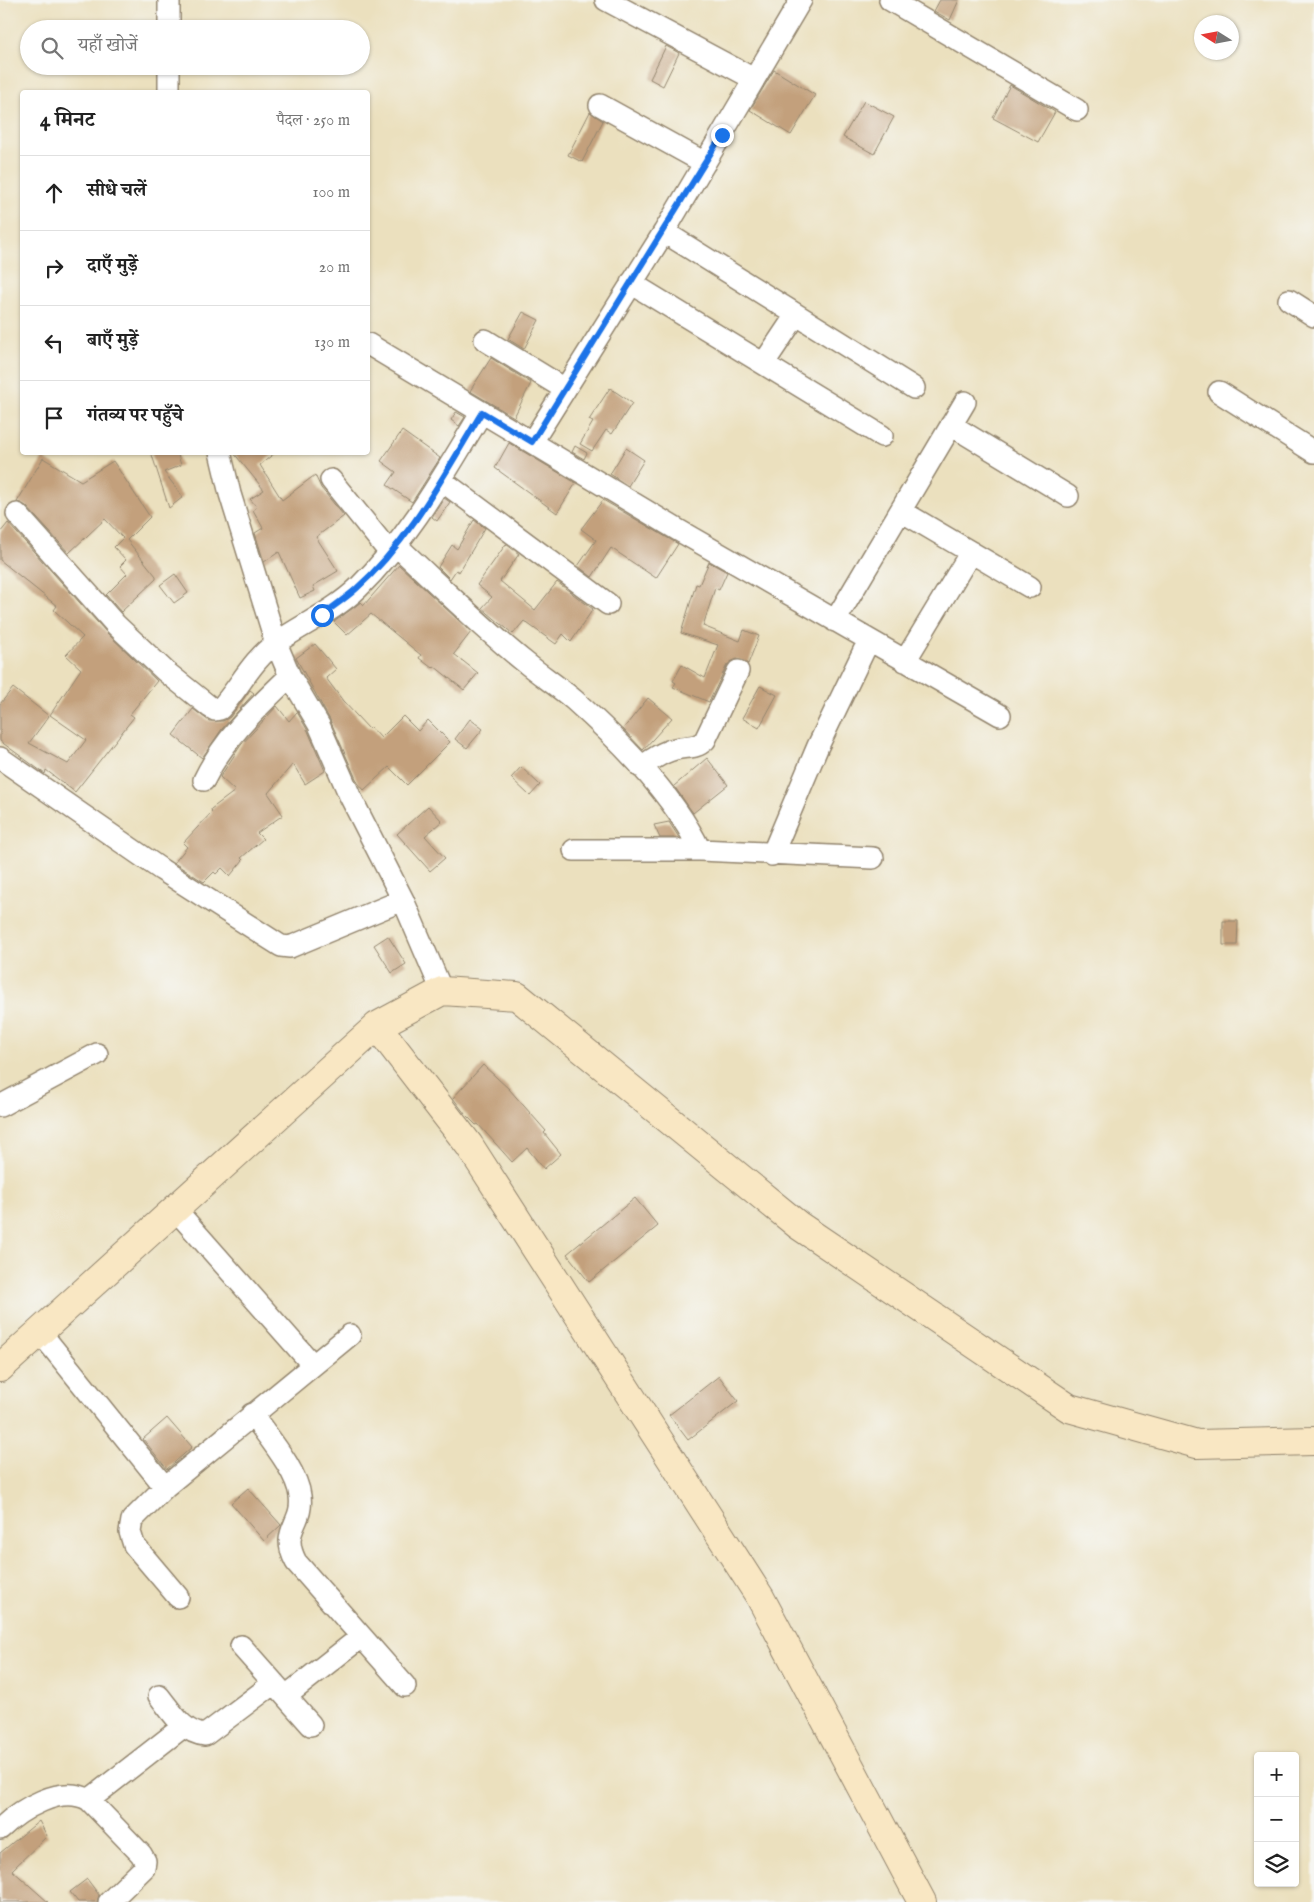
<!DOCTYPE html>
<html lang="hi">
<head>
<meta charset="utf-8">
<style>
	:root { --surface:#fff; --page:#f6f6f6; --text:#222; --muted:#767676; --line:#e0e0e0 }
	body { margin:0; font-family:"IM FELL English","Noto Serif Devanagari",serif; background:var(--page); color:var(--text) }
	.controls { position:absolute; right:15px; bottom:15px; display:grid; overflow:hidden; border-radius:5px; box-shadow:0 1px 4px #0004 }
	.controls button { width:45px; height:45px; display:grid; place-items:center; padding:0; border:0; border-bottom:1px solid var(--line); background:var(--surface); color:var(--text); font:25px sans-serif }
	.compass { position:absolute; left:1194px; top:15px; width:45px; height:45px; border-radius:50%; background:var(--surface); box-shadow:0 1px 4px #0004; rotate:281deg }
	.stop { position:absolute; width:15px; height:15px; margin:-11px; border:4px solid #1a73e8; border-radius:50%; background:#fff }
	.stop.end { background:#1a73e8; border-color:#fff; box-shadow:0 1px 5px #0008 }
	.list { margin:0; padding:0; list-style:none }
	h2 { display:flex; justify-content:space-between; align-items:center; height:65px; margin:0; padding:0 20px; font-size:21px }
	h2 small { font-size:16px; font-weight:400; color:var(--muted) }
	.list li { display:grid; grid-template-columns:32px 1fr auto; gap:15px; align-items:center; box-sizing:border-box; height:75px; padding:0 20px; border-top:1px solid var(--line) }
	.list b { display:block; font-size:19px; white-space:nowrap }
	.list em { font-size:16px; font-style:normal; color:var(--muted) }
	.icon { flex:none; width:28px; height:28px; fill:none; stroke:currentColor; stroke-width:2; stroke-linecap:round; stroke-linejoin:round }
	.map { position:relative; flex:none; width:1314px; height:1902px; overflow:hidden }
	.search { position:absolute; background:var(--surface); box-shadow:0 1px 4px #0004; left:20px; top:20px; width:350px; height:55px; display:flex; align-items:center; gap:12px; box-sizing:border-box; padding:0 18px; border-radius:28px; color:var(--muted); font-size:19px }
	.panel { position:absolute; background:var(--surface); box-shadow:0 1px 4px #0004; left:20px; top:90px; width:350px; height:365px; border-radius:5px }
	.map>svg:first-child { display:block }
	.building { fill:#c3a07b }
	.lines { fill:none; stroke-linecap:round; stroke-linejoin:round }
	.street-casing { stroke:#93856e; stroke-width:24 }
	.secondary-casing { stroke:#93856e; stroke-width:30 }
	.street { stroke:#fff; stroke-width:21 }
	.secondary { stroke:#f9e7c3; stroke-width:28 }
	.route { stroke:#1a73e8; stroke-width:6 }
</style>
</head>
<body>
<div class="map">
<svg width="1314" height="1902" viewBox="0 0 1314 1902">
	<rect width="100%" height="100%" fill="#f6f6f2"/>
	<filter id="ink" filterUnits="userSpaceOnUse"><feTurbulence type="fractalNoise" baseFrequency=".02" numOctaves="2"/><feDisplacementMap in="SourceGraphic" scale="10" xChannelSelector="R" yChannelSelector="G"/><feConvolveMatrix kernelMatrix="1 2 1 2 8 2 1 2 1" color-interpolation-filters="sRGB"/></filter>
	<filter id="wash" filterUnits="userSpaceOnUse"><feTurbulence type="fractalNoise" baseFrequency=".0096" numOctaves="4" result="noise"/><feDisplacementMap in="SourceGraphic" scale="20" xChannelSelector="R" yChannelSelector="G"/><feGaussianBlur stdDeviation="1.12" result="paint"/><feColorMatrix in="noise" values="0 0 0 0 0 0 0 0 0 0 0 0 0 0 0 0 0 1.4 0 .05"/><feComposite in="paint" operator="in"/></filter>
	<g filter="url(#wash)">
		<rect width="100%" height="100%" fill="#ebe0be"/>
		<g id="blocks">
			<path class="building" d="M940 0H959L950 20 934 11Z
				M666 46 679 53 663 86 650 79Z
				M774 70 815 95 791 135 750 110Z
				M1010 85 1055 112 1038 142 993 118Z
				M864 101 894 117 874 154 843 137Z
				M590 112 603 121 582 162 568 155Z
				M523 312 539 320 524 349 508 339Z
				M491 358 531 383 514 417 470 391Z
				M610 388 632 403 612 434 606 430 592 451 580 444 593 422 589 420Z
				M456 412 465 417 459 426 451 420Z
				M402 431 440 458 412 502 387 485 396 472 381 461Z
				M509 443 576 483 557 513 495 468Z
				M575 446 587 453 584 459 572 452Z
				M626 448 644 460 628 486 610 474Z
				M151 452H177L181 465 164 472 183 497 169 508Z
				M233 452H276L260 465 282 500 315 475 321 488 344 516 316 537 338 571 313 586 315 591 300 598 279 552 264 562 255 533 263 528 253 510 257 507 250 499 264 490Z
				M43 458 81 481 113 461 150 517 127 540 156 576V579L121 612 106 595 127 574 120 566 126 560 114 547 123 538 105 519 69 553 26 506 17 502Z
				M444 498 450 502 437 521 432 517Z
				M603 500 678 544 656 578 611 548 592 577 578 566 596 540 581 529Z
				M474 520 485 528 459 572 456 570 450 579 438 567 452 545 457 549Z
				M8 523 107 633 157 681 130 714 134 717 75 792 46 770 45 774 0 741V704L13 688 49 716 29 743 68 764 86 740 50 715 81 669 66 655 83 637 54 610 57 606 0 560V533Z
				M506 544 519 554 500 581 535 610 557 582 593 609 571 642 563 634 556 644 524 621 513 634 482 608 492 597 477 585Z
				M709 562 727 572 719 590 715 588 703 626 740 641 744 630 759 636 748 664 737 659 727 665 709 702 673 687 676 683 673 681 682 665 705 678 718 645 681 633 696 584 699 585Z
				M399 565 471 632 454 654 478 673 464 690 434 666 432 668 419 658 421 655 371 614 347 635 334 622 361 602 364 605Z
				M175 574 188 593 174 603 160 585Z
				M315 644 336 669 326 678 343 701 369 729 371 727 381 738 403 716 418 731 428 720 450 742 407 785 389 767 364 790 358 783 330 720 296 658Z
				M760 686 777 695 759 728 742 718Z
				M250 690 254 693 222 729 202 758 173 735 193 709 209 721H223L230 717Z
				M648 698 672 718 643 750 623 729Z
				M277 706 289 721 297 712 308 731 325 771 305 784 293 764 268 793 283 815 257 833 263 839 241 858 243 860 230 876 222 868 216 874 214 872 204 882 174 863 187 847 183 843 212 812 211 809 235 791 220 777 241 745Z
				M470 719 483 729 467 748 455 739Z
				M707 758 728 785 693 813 674 786Z
				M521 767 540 785 530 796 511 778Z
				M428 806 442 821 425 836 445 858 430 871 397 834Z
				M669 822 678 836 679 838H660L654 825Z
				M1223 921H1238L1237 945H1223Z
				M388 936 406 964 392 973 374 945Z
				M483 1065 509 1089 546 1131 544 1133 561 1154 544 1169 527 1148 512 1162 478 1124 476 1125 465 1114 453 1098Z
				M635 1198 658 1226 589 1282 567 1254Z
				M719 1376 738 1401 688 1440 669 1415Z
				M167 1418 192 1447 167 1469 143 1439Z
				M248 1488 281 1525 264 1541 231 1503Z
				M39 1821 47 1836 12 1870 48 1902H0V1853Z
				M87 1879 99 1895 97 1902H78L70 1892Z"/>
		</g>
	</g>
	<g filter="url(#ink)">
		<use href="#blocks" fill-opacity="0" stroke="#93856e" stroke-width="1"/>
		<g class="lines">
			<defs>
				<path id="street" d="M606 0 754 79
					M890 0 1077 110
					M169 29V0
					M169 92V66
					M600 105 705 163
					M664 232 914 388
					M631 283 882 436
					M1289 300 1314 316
					M485 340 565 389
					M368 344 678 530 1000 715
					M764 363 796 315
					M1219 392 1314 452
					M951 425 1068 496
					M532 442 664 232 801 0
					M220 452 230 494 276 643 290 676 319 725 350 796 403 900 442 991
					M331 480 390 553
					M441 480 608 604
					M901 511 1030 587
					M17 514 116 625 165 671 210 707 215 710 220 709C239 688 252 660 276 643 303 624 334 611 358 588 410 537 445 473 482 412
					M397 546C439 585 481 627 526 663 542 676 559 687 574 700 620 741 674 795 700 850
					M835 621 965 402
					M905 661 971 552
					M0 758 162 870 281 946 290 947 302 942 403 900
					M641 767C651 760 662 752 675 749 687 746 696 749 705 740L738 671
					M204 780C224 738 257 708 290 676
					M574 850H700L873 858
					M772 855 818 746 869 640
					M0 1106 97 1054
					M175 1209 312 1364
					M40 1332 165 1487
					M252 1414C267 1436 297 1470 300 1496 304 1525 279 1529 296 1562L405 1686
					M178 1597 134 1545 130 1532 132 1520 165 1487 350 1335
					M241 1646 311 1725
					M159 1696C172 1712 183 1733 205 1735L274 1683
					M286 1696 361 1637
					M89 1800 184 1726
					M0 1829C21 1809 61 1784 89 1800L141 1854 145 1861 144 1868 109 1902"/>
				<path id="secondary" d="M377 1026 469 1145 760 1597 922 1902
					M0 1368 377 1026 442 991 517 996 798 1225 1069 1408 1197 1444 1314 1441"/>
			</defs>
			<use href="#street" class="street-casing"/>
			<use href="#secondary" class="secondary-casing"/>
			<use href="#street" class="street"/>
			<use href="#secondary" class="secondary"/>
		</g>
	</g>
	<g class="lines" filter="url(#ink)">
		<path class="route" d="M322 615C334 606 346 598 356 589 410 541 445 473 482 412L532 442 722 135"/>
	</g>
</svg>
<div class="controls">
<button>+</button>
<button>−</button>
<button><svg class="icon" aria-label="layers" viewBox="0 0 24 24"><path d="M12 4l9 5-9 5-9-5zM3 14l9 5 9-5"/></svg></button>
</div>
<svg class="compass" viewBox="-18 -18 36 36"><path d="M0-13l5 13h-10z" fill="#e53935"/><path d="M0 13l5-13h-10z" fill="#767676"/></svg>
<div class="stop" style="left:322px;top:615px"></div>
<div class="stop end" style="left:722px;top:135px"></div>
<div class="search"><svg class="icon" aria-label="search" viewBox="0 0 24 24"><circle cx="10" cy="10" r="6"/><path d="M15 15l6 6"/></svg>यहाँ खोजें</div>
<section class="panel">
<h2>4 मिनट<small>पैदल · 250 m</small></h2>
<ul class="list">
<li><svg class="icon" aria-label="ahead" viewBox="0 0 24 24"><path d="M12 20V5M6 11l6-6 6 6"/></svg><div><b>सीधे चलें</b></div><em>100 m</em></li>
<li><svg class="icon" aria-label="right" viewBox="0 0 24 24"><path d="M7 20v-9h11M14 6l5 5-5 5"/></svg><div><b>दाएँ मुड़ें</b></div><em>20 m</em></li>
<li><svg class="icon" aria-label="left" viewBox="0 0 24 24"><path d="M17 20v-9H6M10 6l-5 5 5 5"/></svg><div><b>बाएँ मुड़ें</b></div><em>130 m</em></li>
<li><svg class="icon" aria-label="arrive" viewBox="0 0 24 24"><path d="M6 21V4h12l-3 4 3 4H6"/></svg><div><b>गंतव्य पर पहुँचे</b></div></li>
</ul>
</section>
</div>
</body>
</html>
